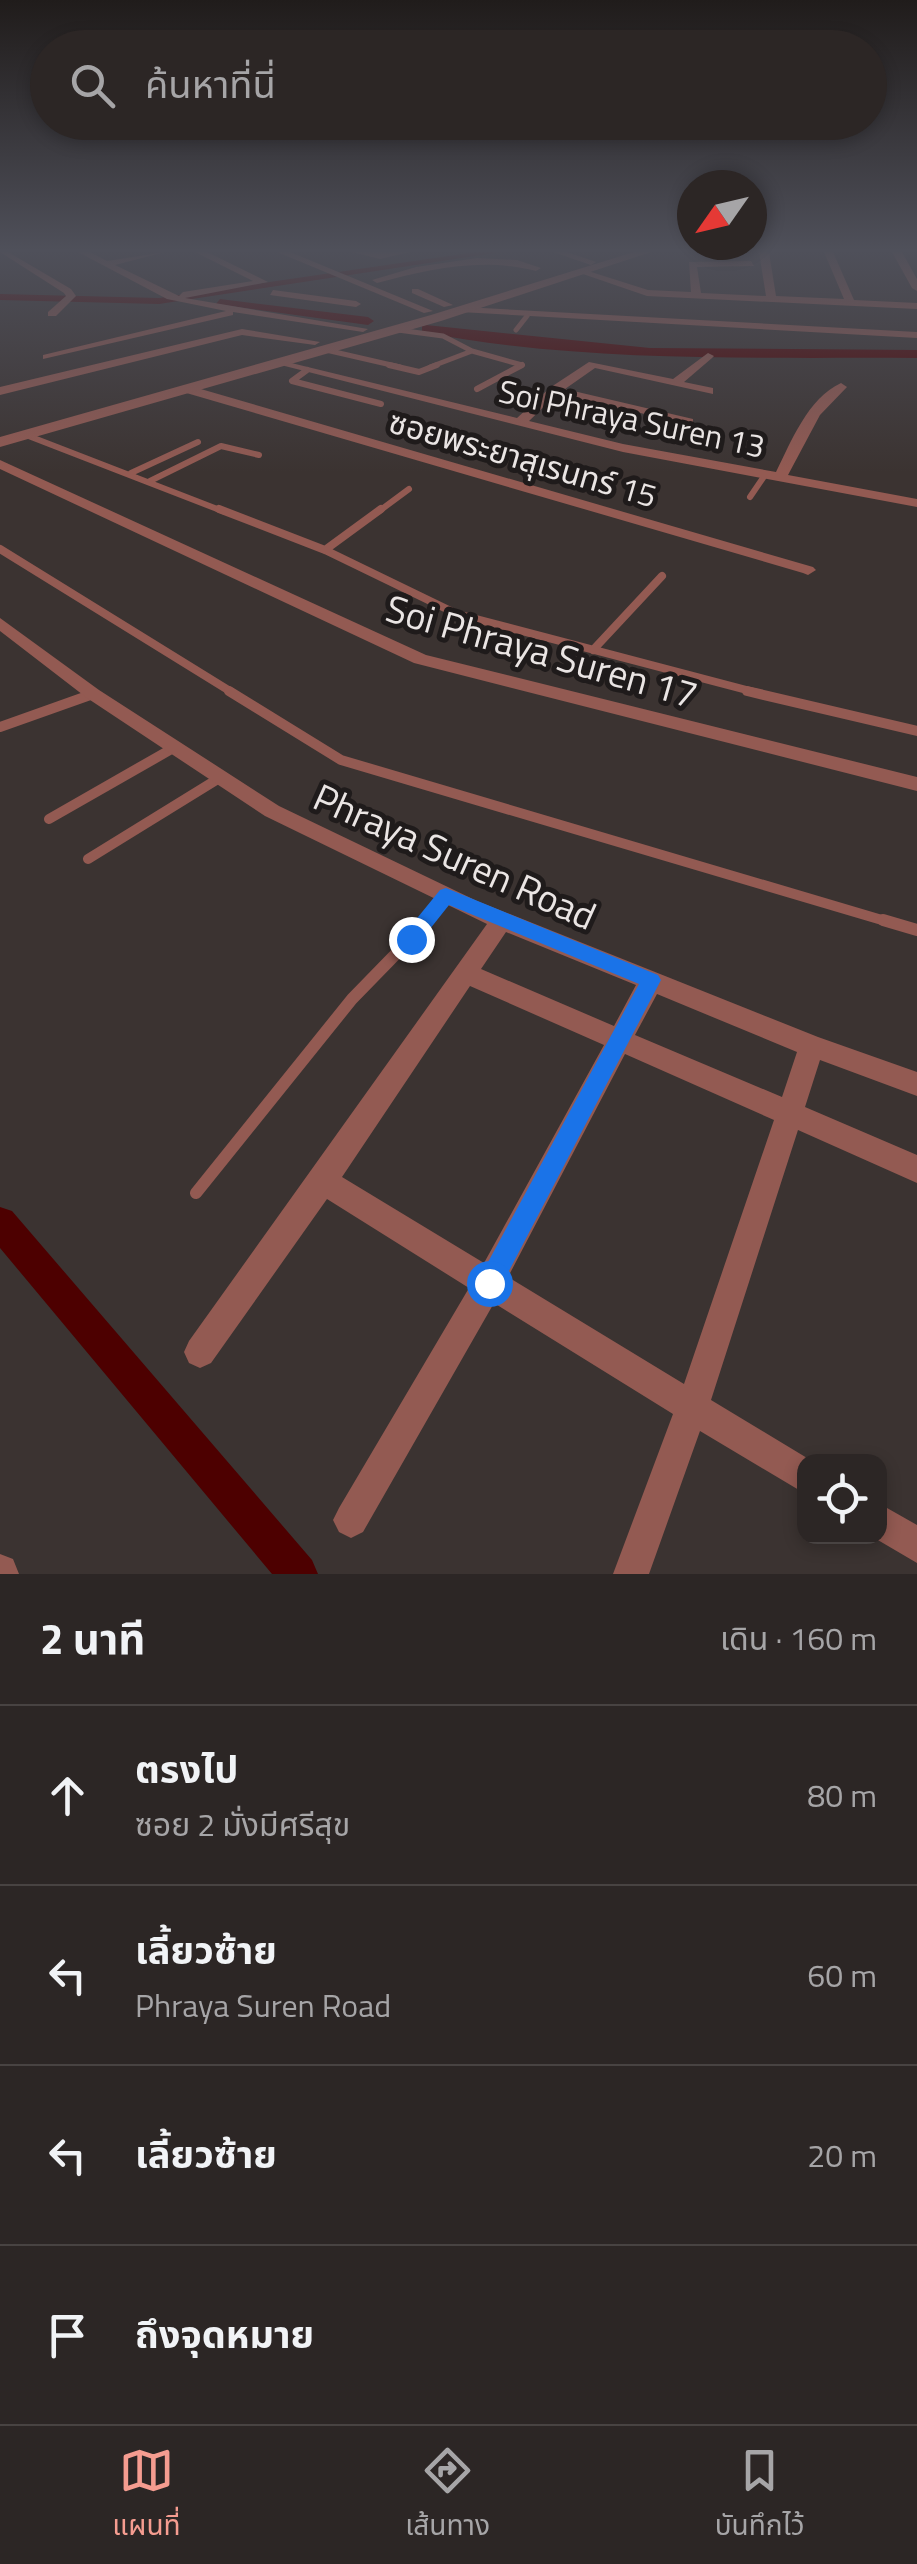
<!DOCTYPE html>
<html lang="th">
<head>
<meta charset="utf-8">
<style>
	:root { --surface:#2c2625; --page:#383232; --text:#f1f3f6; --muted:#a6a5a7; --line:#484342; --accent:#f59c90 }
	body { margin:0; font-family:"Titillium Web","Noto Sans Thai",sans-serif; background:var(--page); color:var(--text) }
	.controls { position:absolute; right:30px; bottom:30px; display:grid; overflow:hidden; border-radius:20px; box-shadow:0 5px 15px #0003 }
	.controls button { width:90px; height:90px; display:grid; place-items:center; padding:0; border:0; border-bottom:2px solid var(--line); background:var(--surface); color:var(--text); font:50px sans-serif }
	.compass { position:absolute; left:677px; top:170px; width:90px; height:90px; border-radius:50%; background:var(--surface); box-shadow:0 5px 15px #0003; rotate:236deg }
	.stop { position:absolute; width:30px; height:30px; margin:-22px; border:8px solid #1a73e8; border-radius:50%; background:#fff }
	.stop.end { background:#1a73e8; border-color:#fff; box-shadow:0 2px 10px #0008 }
	.list { margin:0; padding:0; list-style:none }
	h2 { display:flex; justify-content:space-between; align-items:center; height:130px; margin:0; padding:0 40px; font-size:42px }
	h2 small { font-size:32px; font-weight:400; color:var(--muted) }
	.list li { display:grid; grid-template-columns:65px 1fr auto; gap:30px; align-items:center; box-sizing:border-box; height:180px; padding:0 40px; border-top:2px solid var(--line) }
	.list b { display:block; font-size:38px; white-space:nowrap }
	.list p { margin:0; font-size:32px; white-space:nowrap; color:var(--muted) }
	.list em { font-size:32px; font-style:normal; color:var(--muted) }
	.icon { flex:none; width:55px; height:55px; fill:none; stroke:currentColor; stroke-width:2; stroke-linecap:round; stroke-linejoin:round }
	.map { position:relative; flex:none; width:917px; height:1574px; overflow:hidden }
	.search { position:absolute; background:var(--surface); box-shadow:0 5px 15px #0003; left:30px; right:30px; top:30px; height:110px; display:flex; align-items:center; gap:25px; box-sizing:border-box; padding:0 35px; border-radius:55px; color:var(--muted); font-size:38px }
	.sheet { height:850px; background:var(--surface) }
	nav { display:flex; justify-content:space-around; align-items:center; box-sizing:border-box; height:140px; border-top:2px solid var(--line); background:var(--surface); font-size:28px; color:var(--muted) }
	nav a { display:grid; justify-items:center; gap:5px }
	nav .on { color:var(--accent) }
	.map>svg:first-child { display:block }
	.lines { fill:none; stroke-linecap:round; stroke-linejoin:round }
	.canal { fill:#4d0000; fill-rule:evenodd }
	.service-far4 { stroke:#935a52; stroke-width:5 }
	.service-far3 { stroke:#935a52; stroke-width:6 }
	.service-far2 { stroke:#935a52; stroke-width:8 }
	.service-far1 { stroke:#935a52; stroke-width:10 }
	.service { stroke:#935a52; stroke-width:12 }
	.minor { fill:#935a52; fill-rule:evenodd }
	.tertiary { fill:#935a52; fill-rule:evenodd }
	.route { fill:#1a73e8 }
	.labels { text-anchor:middle; dominant-baseline:central; stroke-width:10; stroke-linejoin:round; paint-order:stroke }
	.far-street-label { font-size:32px; fill:#eae5e4; stroke:#1f1b1b }
	.street-label { font-size:38px; fill:#eae5e4; stroke:#1f1b1b }
</style>
</head>
<body>
<div class="map">
<svg width="917" height="1574" viewBox="0 0 917 1574">
	<rect width="100%" height="100%" fill="#3b3331"/>
	<g class="lines">
		<path class="canal" d="M476 252H501L159 304 0 300V294L159 298Z
			M220 299 368 317 374 321 368 325 216 304Z
			M426 325 650 348 917 350V358C752 357 584 363 422 332V326Z
			M0 1207 12 1211 312 1560 318 1574H272L0 1248Z"/>
		<path class="service-far4" d="M398 330 443 336 472 351 430 367
			M516 330 527 316
			M326 350 400 367
			M472 351 522 365 517 367"/>
		<path class="service-far3" d="M389 365 419 372 437 365
			M307 370 292 381 381 404
			M477 389 522 365
			M26 435 225 512
			M131 473 198 442
			M150 481 221 446 259 455
			M750 497 765 475
			M378 512 409 489"/>
		<path class="service-far2" d="M219 509 325 550 457 614 758 693
			M0 549 233 693
			M325 550 381 509
			M593 650 662 576"/>
		<path class="service-far1" d="M229 691 341 760 892 923
			M747 691 917 731
			M0 727 93 694
			M49 819 175 747
			M88 859 221 777
			M427 923 446 896"/>
		<path class="service" d="M883 920 917 930
			M196 1193 352 999 429 920"/>
		<path class="minor" d="M0 252H8L71 289 76 296 56 316H48V312L66 296 64 293Z
			M78 252H90L107 261 165 252 115 265 179 296 183 292 253 281 195 252H207L268 282 185 298 368 329 363 332 233 312V315L43 359V355L226 311 167 299Z
			M277 252H290L433 311 424 313Z
			M352 252H410L380 259Z
			M553 252H567L596 262 591 265Z
			M759 252H769L776 296 844 299 824 252H833L854 300 917 303V309L647 296 580 273 588 271 648 290 691 292 689 262 751 261 754 266 697 267 701 293 766 296Z
			M892 252H902L917 279V291L912 288Z
			M477 258 517 260 541 268 536 271C481 257 430 269 377 283L372 280 416 267Z
			M412 289H418L453 305 444 307 412 293Z
			M273 290 356 301 361 304 356 307 270 295Z
			M464 307 917 332V338L460 312Z
			M242 329 320 342 315 345 242 335 0 395V387Z
			M708 353 714 356 712 358 684 382 713 388V394L595 368 565 389 693 419V425L557 394 529 421 623 444 776 472C791 442 808 398 841 383L847 387 820 415 788 475 917 499V507L623 452 273 363 279 360 517 418 551 387 589 362 673 379Z
			M187 385 813 567 816 570 808 575 803 573 183 392V386Z
			M0 460 426 655 917 777V791L414 663 0 469Z
			M0 618 99 690 279 806 477 901 818 1037 917 1072V1096L820 1060 805 1107 917 1155V1183L798 1130 711 1400 812 1461H804V1493L700 1431 649 1574H613L673 1414 494 1303 363 1532 351 1538 339 1532 333 1520 339 1508 469 1288 327 1199 211 1363 200 1368 189 1363 184 1352 189 1341 487 924 265 816 87 698 0 631ZM506 932 636 985 614 1026 481 969ZM470 986 604 1045 484 1263 342 1177ZM657 994 797 1052 782 1097 635 1035ZM625 1054 774 1120 684 1384 508 1277Z
			M880 1504 917 1525V1563L871 1536H880Z
			M0 1554 13 1559 19 1574H0Z"/>
		<path class="tertiary" d="M634 252H651L441 321 0 447V437L431 315Z"/>
	</g>
	<linearGradient id="sky" x2="0" y2="1"><stop stop-color="#201c1b"/><stop offset="0.53" stop-color="#4f505a"/><stop offset="1" stop-color="#4f505a" stop-opacity="0"/></linearGradient>
	<rect width="917" height="472" fill="url(#sky)"/>
	<path class="route" d="M446 888 658 975 661 980 498 1292 489 1296 481 1292 477 1283 481 1275 639 984 449 905 418 944H405V933L440 890Z"/>
	<g class="labels">
		<g class="far-street-label">
			<text transform="translate(632 418) rotate(12)">Soi Phraya Suren 13</text>
			<text transform="translate(523 458) rotate(16)">ซอยพระยาสุเรนทร์ 15</text>
		</g>
		<g class="street-label">
			<text transform="translate(542 651) rotate(16)">Soi Phraya Suren 17</text>
			<text transform="translate(455 856) rotate(24)">Phraya Suren Road</text>
		</g>
	</g>
</svg>
<div class="controls">
<button><svg class="icon" aria-label="locate" viewBox="0 0 24 24"><circle cx="12" cy="12" r="6"/><path d="M12 2v4M12 18v4M2 12h4M18 12h4"/></svg></button>
</div>
<svg class="compass" viewBox="-18 -18 36 36"><path d="M0-13l5 13h-10z" fill="#e53935"/><path d="M0 13l5-13h-10z" fill="#a6a5a7"/></svg>
<div class="stop" style="left:489px;top:1283px"></div>
<div class="stop end" style="left:411px;top:939px"></div>
<div class="search"><svg class="icon" aria-label="search" viewBox="0 0 24 24"><circle cx="10" cy="10" r="6"/><path d="M15 15l6 6"/></svg>ค้นหาที่นี่</div>
</div>
<section class="sheet">
<h2>2 นาที<small>เดิน · 160 m</small></h2>
<ul class="list">
<li><svg class="icon" aria-label="ahead" viewBox="0 0 24 24"><path d="M12 20V5M6 11l6-6 6 6"/></svg><div><b>ตรงไป</b><p>ซอย 2 มั่งมีศรีสุข</p></div><em>80 m</em></li>
<li><svg class="icon" aria-label="left" viewBox="0 0 24 24"><path d="M17 20v-9H6M10 6l-5 5 5 5"/></svg><div><b>เลี้ยวซ้าย</b><p>Phraya Suren Road</p></div><em>60 m</em></li>
<li><svg class="icon" aria-label="left" viewBox="0 0 24 24"><path d="M17 20v-9H6M10 6l-5 5 5 5"/></svg><div><b>เลี้ยวซ้าย</b></div><em>20 m</em></li>
<li><svg class="icon" aria-label="arrive" viewBox="0 0 24 24"><path d="M6 21V4h12l-3 4 3 4H6"/></svg><div><b>ถึงจุดหมาย</b></div></li>
</ul>
</section>
<nav>
<a class="on"><svg class="icon" aria-label="map" viewBox="0 0 24 24"><path d="M3 6l6-2 6 2 6-2v14l-6 2-6-2-6 2zM9 4v14M15 6v14"/></svg>แผนที่</a>
<a><svg class="icon" aria-label="directions" viewBox="0 0 24 24"><path d="M12 3l9 9-9 9-9-9zM9 14v-3h6M13 9l2 2-2 2"/></svg>เส้นทาง</a>
<a><svg class="icon" aria-label="saved" viewBox="0 0 24 24"><path d="M7 4h10v16l-5-4-5 4z"/></svg>บันทึกไว้</a>
</nav>
</body>
</html>
